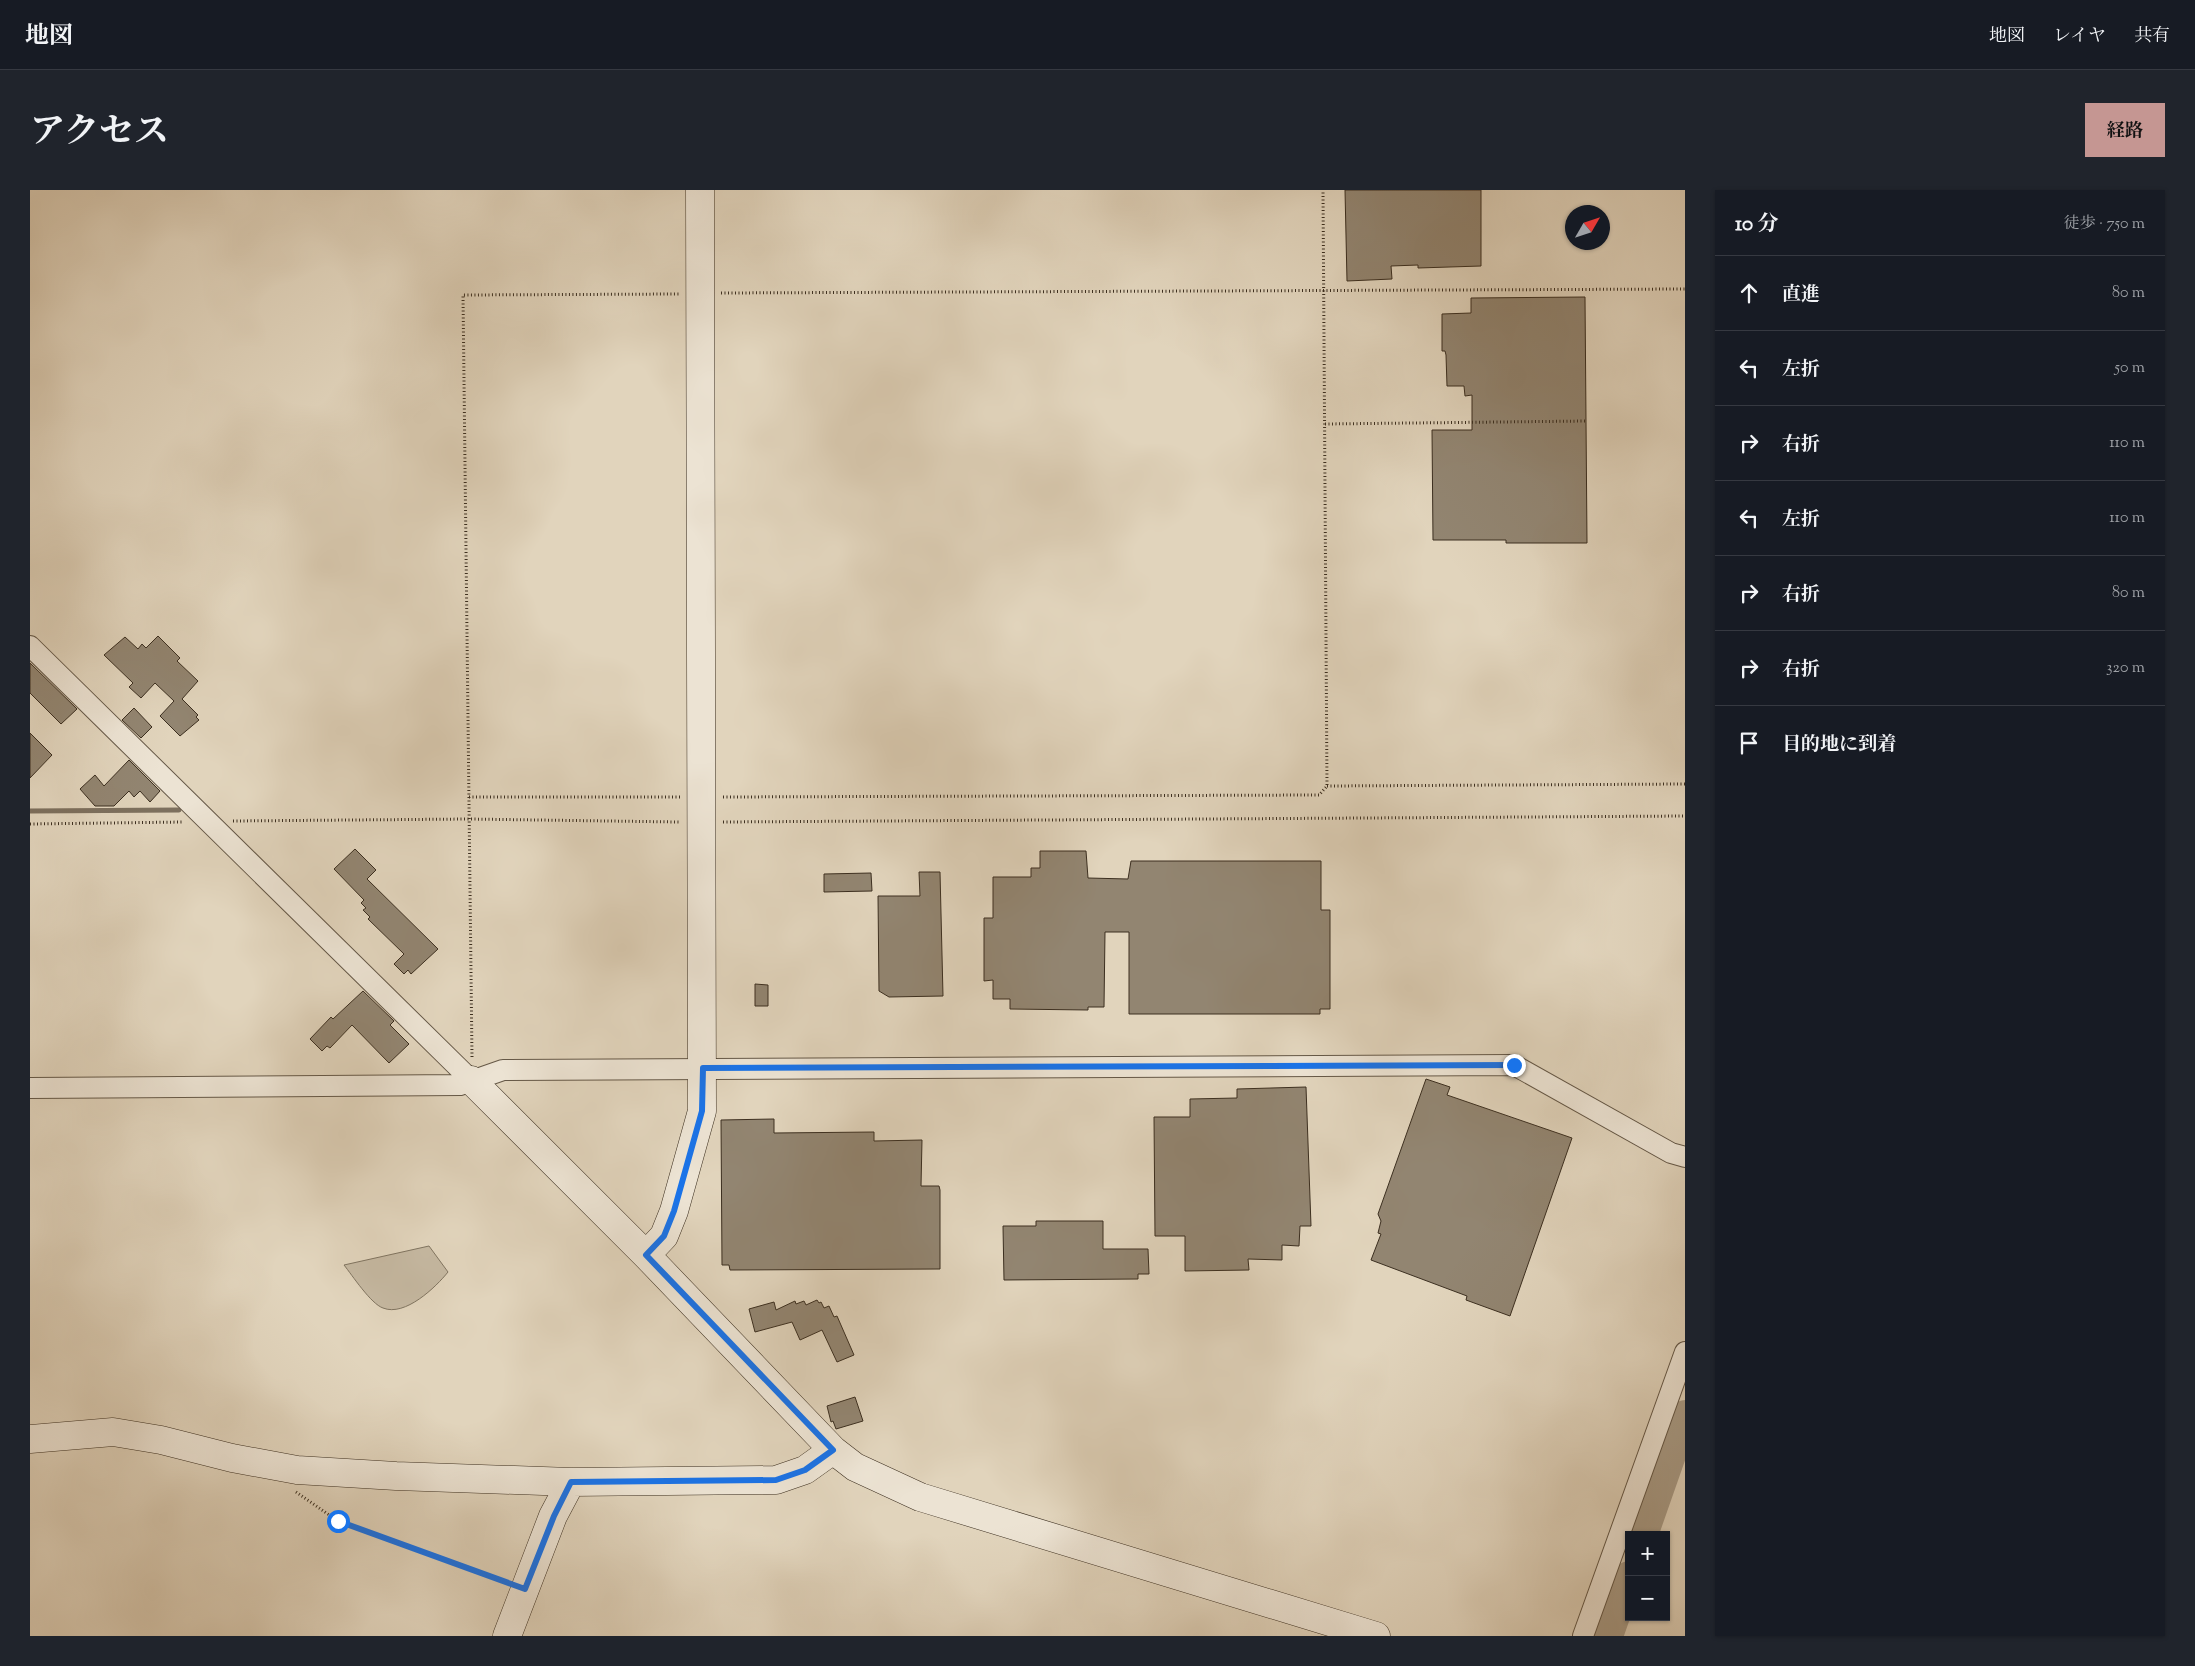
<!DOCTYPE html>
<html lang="ja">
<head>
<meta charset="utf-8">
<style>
	:root { --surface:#171b24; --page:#20242c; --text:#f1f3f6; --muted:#9ea1a6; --line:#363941; --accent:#c59692 }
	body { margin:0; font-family:"Sorts Mill Goudy","Noto Serif JP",serif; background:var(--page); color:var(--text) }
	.controls { position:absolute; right:15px; bottom:15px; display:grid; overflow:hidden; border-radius:0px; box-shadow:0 1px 4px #0004 }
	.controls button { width:45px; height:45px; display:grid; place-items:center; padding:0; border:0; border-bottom:1px solid var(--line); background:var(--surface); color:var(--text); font:25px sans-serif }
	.compass { position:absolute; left:1535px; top:15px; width:45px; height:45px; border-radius:50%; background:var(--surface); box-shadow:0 1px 4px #0004; rotate:51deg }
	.stop { position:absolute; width:15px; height:15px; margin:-11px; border:4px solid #1a73e8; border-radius:50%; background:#fff }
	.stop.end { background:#1a73e8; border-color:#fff; box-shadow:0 1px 5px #0008 }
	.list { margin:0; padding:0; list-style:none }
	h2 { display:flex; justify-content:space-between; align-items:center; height:65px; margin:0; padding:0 20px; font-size:21px }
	h2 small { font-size:16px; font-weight:400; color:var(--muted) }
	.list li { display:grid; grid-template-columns:32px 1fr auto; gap:15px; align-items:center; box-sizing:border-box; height:75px; padding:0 20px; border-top:1px solid var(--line) }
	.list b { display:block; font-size:19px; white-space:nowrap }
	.list em { font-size:16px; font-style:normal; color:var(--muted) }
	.icon { flex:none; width:28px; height:28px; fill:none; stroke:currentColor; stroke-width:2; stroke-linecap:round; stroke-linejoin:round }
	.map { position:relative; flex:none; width:1655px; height:1446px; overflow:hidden; border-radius:0px }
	header { display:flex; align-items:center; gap:30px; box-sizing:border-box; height:70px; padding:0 25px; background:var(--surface); border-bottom:1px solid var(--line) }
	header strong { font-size:24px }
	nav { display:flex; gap:28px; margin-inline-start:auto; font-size:18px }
	.intro { display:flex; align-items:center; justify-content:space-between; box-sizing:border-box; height:120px; padding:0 30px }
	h1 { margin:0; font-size:35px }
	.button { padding:12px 22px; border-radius:0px; background:var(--accent); color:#111; font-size:18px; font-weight:700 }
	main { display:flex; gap:30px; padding:0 30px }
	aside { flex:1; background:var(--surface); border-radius:0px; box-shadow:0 1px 4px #0004 }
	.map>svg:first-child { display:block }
	.green { fill:#c5b8a1; stroke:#807460 }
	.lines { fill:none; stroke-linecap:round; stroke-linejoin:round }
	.stream { stroke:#7d705e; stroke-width:5 }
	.river { stroke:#a99c87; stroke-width:30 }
	.building { fill:#928571; stroke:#3c2f20 }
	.street-casing { stroke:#655847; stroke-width:22 }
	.secondary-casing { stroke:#3c2f20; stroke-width:29 }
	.path { stroke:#3c2f20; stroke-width:3; stroke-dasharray:1 2.5; stroke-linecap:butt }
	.street { stroke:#ece3d3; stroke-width:20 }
	.secondary { stroke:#ece3d3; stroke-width:28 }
	.route { stroke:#1a73e8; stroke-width:6 }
</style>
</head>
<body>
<header>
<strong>地図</strong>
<nav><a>地図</a><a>レイヤ</a><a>共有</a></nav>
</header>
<div class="intro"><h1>アクセス</h1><a class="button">経路</a></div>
<main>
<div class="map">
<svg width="1655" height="1446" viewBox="0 0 1655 1446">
	<rect width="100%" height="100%" fill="#e1d4bc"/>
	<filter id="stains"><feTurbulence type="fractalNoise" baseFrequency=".004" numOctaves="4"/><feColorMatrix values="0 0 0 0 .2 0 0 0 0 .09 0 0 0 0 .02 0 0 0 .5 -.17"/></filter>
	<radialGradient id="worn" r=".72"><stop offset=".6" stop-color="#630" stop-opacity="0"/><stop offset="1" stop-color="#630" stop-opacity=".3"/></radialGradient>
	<path class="green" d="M399 1056 418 1082C406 1097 375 1127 353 1118 341 1114 322 1085 314 1075Z"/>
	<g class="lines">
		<path class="stream" d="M0 621 149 620"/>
		<path class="river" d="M1613 1345 1655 1225
			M1578 1446 1599 1386"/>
	</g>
	<path class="building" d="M1315 0H1451V76L1388 78V75L1361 76 1362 89 1317 91Z
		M1555 107 1557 353H1476V350H1403L1402 240H1442V205L1435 206 1434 196H1417L1416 165 1415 161H1412V124L1441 123V108Z
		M128 446 150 468 147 471 168 491 152 509 168 525 166 527 169 530 150 546 130 526 144 511 125 493 111 508 99 497 103 493 74 465 95 447 108 459 112 454 116 458Z
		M0 473 47 519 31 534 0 503Z
		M104 518 122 537 111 548 92 530Z
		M0 543 22 565 0 588Z
		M99 570 130 601 120 612 110 601 104 607 99 601 84 616H65L50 599 65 585 74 596Z
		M325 659 346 680 337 689 408 759 381 784 378 780 374 784 364 774 374 764 338 729 340 727 333 720 336 718 331 713 334 710 304 679Z
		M1010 661H1056L1058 688 1098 689 1101 671H1291V720H1300V819H1290V824H1099V742H1075L1074 817H1058V820L980 819V809H963V790L954 791V728H963V687H1001V678H1010Z
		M889 682H910L913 806 859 807 849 801 848 706H890Z
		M841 683 842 701 794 702V684Z
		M725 794 738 795V816H725Z
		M333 801 364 831 360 835 379 854 359 873 322 835 300 858 297 856 292 861 280 849 301 827 303 829Z
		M1396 889 1420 897 1417 905 1542 948 1480 1126 1436 1110 1437 1106 1341 1070 1351 1044 1348 1043 1351 1031 1348 1024Z
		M1276 897 1281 1036H1270L1269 1056 1252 1055V1070L1218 1069 1219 1080 1155 1081V1046H1125L1124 927H1160V909L1207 908V899Z
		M744 929V943L844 942V951L892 950 891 996H909L910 1000V1079L700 1080 699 1075H692L691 930Z
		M1006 1031H1073V1059H1118L1119 1084H1108V1089L974 1090 973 1036H1006Z
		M787 1110 789 1113 791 1112 794 1118 799 1116 804 1127 807 1126 824 1165 807 1172 792 1140 770 1150 762 1132 725 1142 719 1119 744 1112 746 1120 765 1111 766 1114 774 1111 776 1115Z
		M825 1207 833 1231 806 1239 803 1231 801 1232 797 1216Z"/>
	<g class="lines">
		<defs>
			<path id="street" d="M0 456 441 890
				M0 898 430 895 473 880 1484 875 1641 963 1655 967
				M1553 1446 1655 1162"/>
			<path id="secondary" d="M441 890 616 1065 803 1260 825 1277 890 1307 1346 1446
				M616 1065 634 1046 644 1021 672 921 670 0
				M0 1249 83 1242 131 1250 202 1268 267 1280 366 1286 541 1292 746 1290 775 1280 803 1260
				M477 1446 523 1326 541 1292"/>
		</defs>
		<use href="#street" class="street-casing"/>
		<use href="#secondary" class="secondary-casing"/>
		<path class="path" d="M691 103 1655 99
			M1295 234 1557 231
			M1297 596 1655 594
			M439 607H652
			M693 607 1289 605 1297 596 1293 0
			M203 631 439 629 649 632
			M693 632 1655 626
			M0 634 154 632
			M442 867 433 105 649 104
			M266 1302 308 1331 474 1392"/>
		<use href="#street" class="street"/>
		<use href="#secondary" class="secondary"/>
	</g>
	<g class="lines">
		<path class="route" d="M308 1331 495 1399 524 1326 541 1292 746 1290 775 1280 803 1260 616 1065 634 1046 644 1021 672 921 673 878 1484 875"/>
	</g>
	<rect width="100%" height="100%" filter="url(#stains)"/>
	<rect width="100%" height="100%" fill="url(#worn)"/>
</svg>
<div class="controls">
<button>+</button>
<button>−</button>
</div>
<svg class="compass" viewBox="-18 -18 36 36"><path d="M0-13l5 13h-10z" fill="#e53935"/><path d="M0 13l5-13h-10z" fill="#9ea1a6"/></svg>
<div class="stop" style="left:308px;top:1331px"></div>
<div class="stop end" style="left:1484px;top:875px"></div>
</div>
<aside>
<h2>10 分<small>徒歩 · 750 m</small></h2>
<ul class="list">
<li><svg class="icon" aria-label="ahead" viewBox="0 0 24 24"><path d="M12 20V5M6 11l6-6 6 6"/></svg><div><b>直進</b></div><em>80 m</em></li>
<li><svg class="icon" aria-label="left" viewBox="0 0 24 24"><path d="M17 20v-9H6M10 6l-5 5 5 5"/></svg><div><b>左折</b></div><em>50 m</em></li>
<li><svg class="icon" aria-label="right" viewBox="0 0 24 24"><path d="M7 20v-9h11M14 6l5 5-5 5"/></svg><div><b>右折</b></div><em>110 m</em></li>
<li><svg class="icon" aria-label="left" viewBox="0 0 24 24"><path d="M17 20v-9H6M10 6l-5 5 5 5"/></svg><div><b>左折</b></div><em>110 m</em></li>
<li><svg class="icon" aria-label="right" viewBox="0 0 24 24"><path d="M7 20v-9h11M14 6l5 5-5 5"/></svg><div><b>右折</b></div><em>80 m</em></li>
<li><svg class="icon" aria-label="right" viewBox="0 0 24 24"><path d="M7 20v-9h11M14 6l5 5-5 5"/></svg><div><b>右折</b></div><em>320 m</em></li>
<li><svg class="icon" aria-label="arrive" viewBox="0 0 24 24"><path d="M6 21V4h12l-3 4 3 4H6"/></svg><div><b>目的地に到着</b></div></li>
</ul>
</aside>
</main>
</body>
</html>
